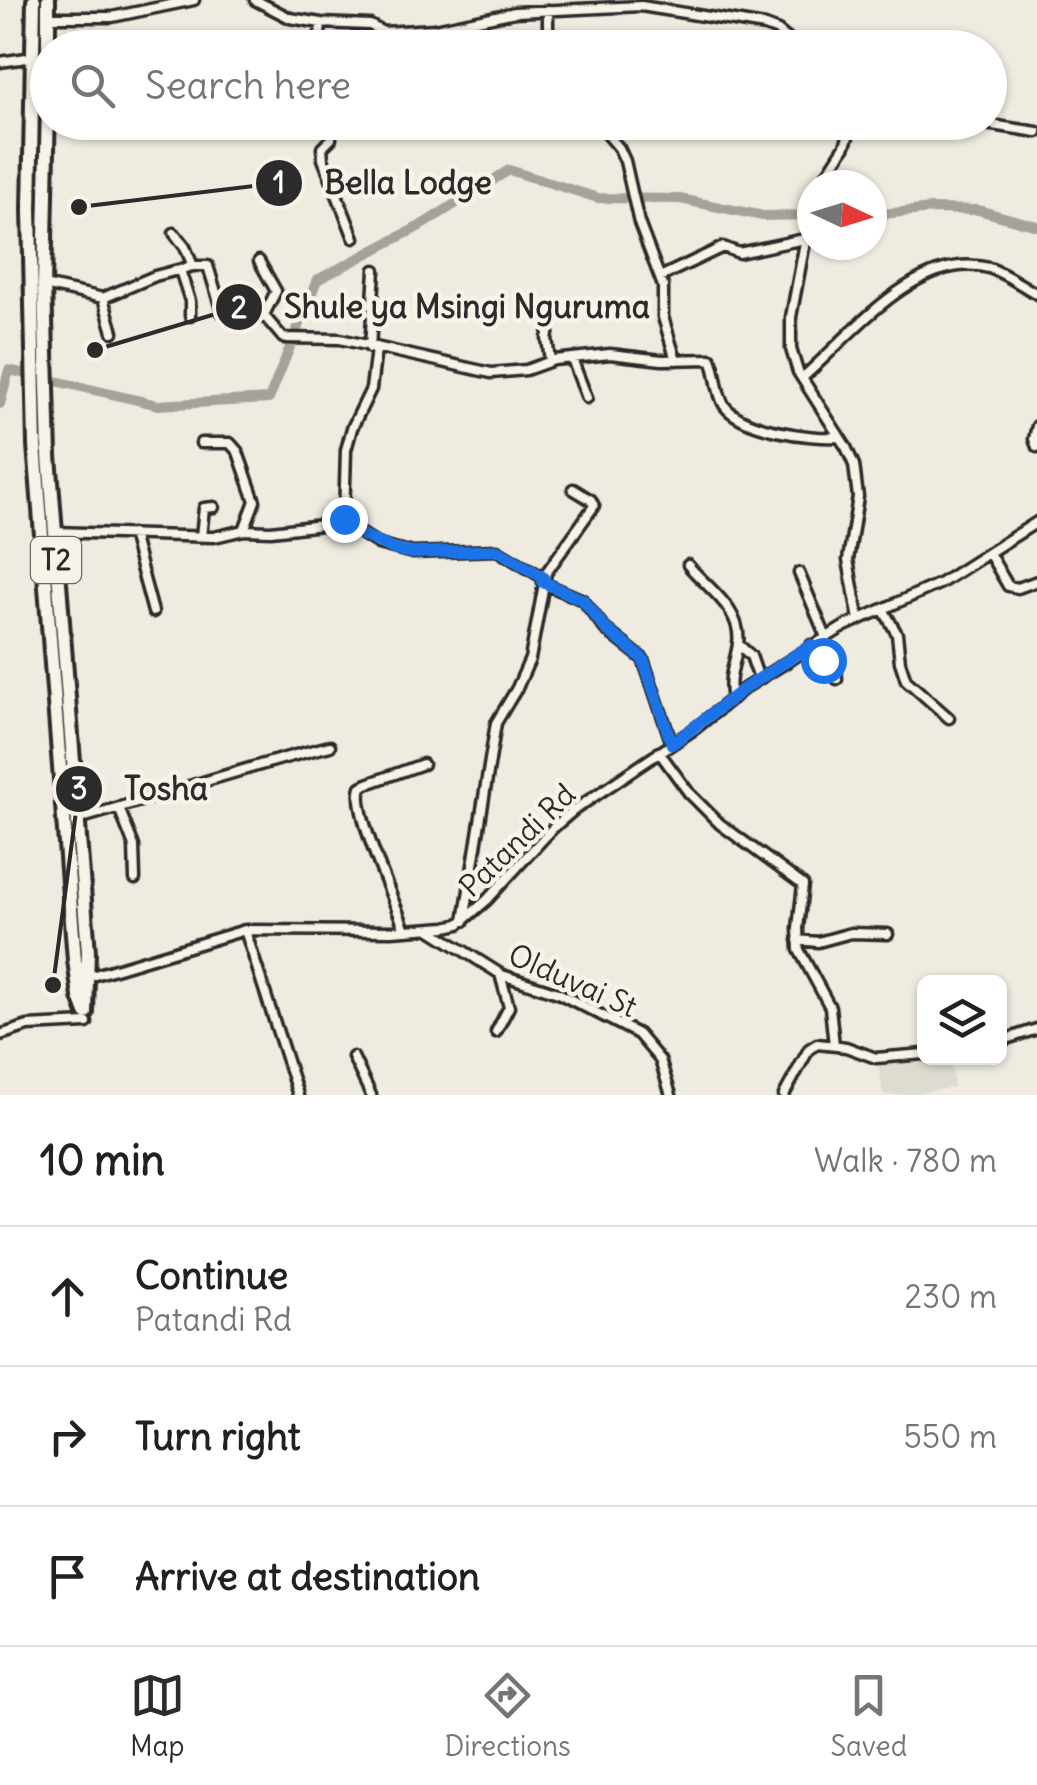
<!DOCTYPE html>
<html lang="en">
<head>
<meta charset="utf-8">
<style>
	:root { --surface:#fff; --page:#f6f6f6; --text:#202124; --muted:#757577; --line:#e0e0e0; --accent:#2b2b2b }
	body { margin:0; font-family:Delius,sans-serif; background:var(--page); color:var(--text) }
	.controls { position:absolute; right:30px; bottom:30px; display:grid; overflow:hidden; border-radius:15px; box-shadow:0 2px 8px #0004 }
	.controls button { width:90px; height:90px; display:grid; place-items:center; padding:0; border:0; border-bottom:2px solid var(--line); background:var(--surface); color:var(--text); font:50px sans-serif }
	.compass { position:absolute; left:797px; top:170px; width:90px; height:90px; border-radius:50%; background:var(--surface); box-shadow:0 2px 8px #0004; rotate:94deg }
	.stop { position:absolute; width:30px; height:30px; margin:-22px; border:8px solid #1a73e8; border-radius:50%; background:#fff }
	.stop.end { background:#1a73e8; border-color:#fff; box-shadow:0 2px 10px #0008 }
	.list { margin:0; padding:0; list-style:none }
	h2 { display:flex; justify-content:space-between; align-items:center; height:130px; margin:0; padding:0 40px; font-size:42px }
	h2 small { font-size:32px; font-weight:400; color:var(--muted) }
	.list li { display:grid; grid-template-columns:65px 1fr auto; gap:30px; align-items:center; box-sizing:border-box; height:140px; padding:0 40px; border-top:2px solid var(--line) }
	.list b { display:block; font-size:38px; white-space:nowrap }
	.list p { margin:0; font-size:32px; white-space:nowrap; color:var(--muted) }
	.list em { font-size:32px; font-style:normal; color:var(--muted) }
	.icon { flex:none; width:55px; height:55px; fill:none; stroke:currentColor; stroke-width:2; stroke-linecap:round; stroke-linejoin:round }
	.map { position:relative; flex:none; width:1037px; height:1095px; overflow:hidden }
	.search { position:absolute; background:var(--surface); box-shadow:0 2px 8px #0004; left:30px; right:30px; top:30px; height:110px; display:flex; align-items:center; gap:25px; box-sizing:border-box; padding:0 35px; border-radius:55px; color:var(--muted); font-size:38px }
	.sheet { height:550px; background:var(--surface) }
	nav { display:flex; justify-content:space-around; align-items:center; box-sizing:border-box; height:140px; border-top:2px solid var(--line); background:var(--surface); font-size:28px; color:var(--muted) }
	nav a { display:grid; justify-items:center; gap:5px }
	nav .on { color:var(--accent) }
	.map>svg:first-child { display:block }
	.built { fill:#dedbd1 }
	.lines { fill:none; stroke-linecap:round; stroke-linejoin:round }
	.river { stroke:#a4a29a; stroke-width:10 }
	.minor-casing { stroke:#2b2b2b; stroke-width:15 }
	.highway-casing { stroke:#2b2b2b; stroke-width:20 }
	.minor { stroke:#f7f3e8; stroke-width:8 }
	.highway { stroke:#f7f3e8; stroke-width:12 }
	.route { stroke:#1a73e8; stroke-width:12 }
	.labels { text-anchor:middle; dominant-baseline:central; stroke-width:9; stroke-linejoin:round; paint-order:stroke }
	.shield { fill:#f7f3e8; stroke:#686764; stroke-width:2.5 }
	.shield-label { font-size:28px; font-weight:bold; fill:#2b2b2b }
	.street-label { font-size:30px; fill:#2b2b2b; stroke:#f7f3e8 }
	.leader { fill:none; stroke:#2b2b2b; stroke-width:4 }
	.callout-dot { fill:#2b2b2b; stroke:#f7f3e8; stroke-width:4 }
	.mark-label { font-size:30px; text-anchor:middle; font-weight:bold; fill:#fff }
	.callout-label { font-size:32px; text-anchor:middle; font-weight:bold; fill:#2b2b2b; stroke:#f7f3e8; stroke-width:9; stroke-linejoin:round; paint-order:stroke }
</style>
</head>
<body>
<div class="map">
<svg width="1037" height="1095" viewBox="0 0 1037 1095">
	<rect width="100%" height="100%" fill="#efebe0"/>
	<filter id="ink" filterUnits="userSpaceOnUse"><feTurbulence type="fractalNoise" baseFrequency=".01" numOctaves="2"/><feDisplacementMap in="SourceGraphic" scale="20" xChannelSelector="R" yChannelSelector="G"/><feConvolveMatrix kernelMatrix="1 2 1 2 8 2 1 2 1" color-interpolation-filters="sRGB"/></filter>
	<g filter="url(#ink)">
		<path class="built" d="M924 1057 951 1058 954 1087 909 1095H883L878 1062Z"/>
		<g class="lines">
			<path class="river" d="M872 215 932 209 978 210 1037 226
				M0 404 9 370 158 405 269 399 317 280 420 226 509 170 598 198 680 199 763 216 812 215"/>
			<defs>
				<path id="minor" d="M255 0 290 18 321 23 370 25 383 32 435 29 515 12 641 6 765 26 778 31 799 48
					M548 10V35L554 48
					M48 17H112L194 0
					M319 48 321 23
					M0 62 33 57
					M331 122V139L322 148 323 159 354 238
					M597 122 619 148 625 161 639 223 663 286V317L676 360
					M972 122 1037 132
					M820 185 845 146 853 122
					M812 205 791 317V349L798 372 846 447 854 465 858 497 848 560 859 620
					M174 233 185 247 193 266
					M259 261 276 291 263 317
					M180 270 190 301V316
					M660 277 723 247 739 253 804 239
					M44 285 103 298 155 276 193 266H208L222 312 266 318 283 338 340 339 491 373 526 370 554 360 610 354 662 360 711 359C717 372 716 392 724 405 741 430 811 439 838 437
					M103 298 113 332
					M549 330 547 338 550 361
					M370 348 375 270
					M572 359 587 398
					M802 378C851 336 916 250 989 268 1005 273 1022 286 1037 294
					M1037 426 1034 439 1037 447
					M201 443H230L238 452 255 501 244 530
					M342 521 378 544 413 553 497 550 544 578
					M55 532 214 537 244 530 271 531 339 523 344 519 346 450 352 428 371 389 376 349
					M132 534 153 612
					M201 537 204 508 214 507
					M989 553 1008 586 1018 588 1037 581
					M688 565C707 588 743 610 738 644 735 664 727 678 732 699
					M799 573 826 637
					M543 583 583 600 605 629 643 659 672 744
					M883 609 897 634 900 662 906 680 949 718
					M738 644 751 656 759 679
					M811 645 819 657 836 667 837 679
					M659 752 689 793 720 824 803 885 798 928 799 950 830 1007 834 1045
					M119 808 134 846 135 879
					M78 819C162 796 245 767 330 746
					M464 921 496 723 517 688 530 659 546 573 594 506 591 500 573 489
					M429 929 502 975 558 993 638 1034 660 1060 671 1095
					M245 930 298 1095
					M405 930C395 901 352 811 361 787L367 784 423 764
					M798 940 818 942 851 933 888 934
					M85 978 245 930 392 931 446 927 459 924 487 900 553 828 574 810 696 728 745 688 845 626 941 583 1037 522
					M496 1032 509 1007 500 974
					M0 1035 28 1026 87 1023
					M1000 1041 1037 1029
					M353 1057 371 1095
					M784 1095 809 1049 817 1044 846 1047 876 1058 924 1054"/>
				<path id="highway" d="M34 0 30 209 35 445 75 960 80 997 86 1013
					M48 48V0
					M48 105 44 285 49 456 88 952 86 1011"/>
			</defs>
			<use href="#minor" class="minor-casing"/>
			<use href="#highway" class="highway-casing"/>
			<use href="#minor" class="minor"/>
			<use href="#highway" class="highway"/>
		</g>
	</g>
	<g class="lines" filter="url(#ink)">
		<path class="route" d="M344 519 356 532 396 550 413 553 498 550 544 578 543 582 583 600 606 629 643 659 672 744 745 688 811 645 823 660"/>
	</g>
	<g class="labels">
		<rect class="shield" x="31" y="537" width="50" height="46" rx="8"/>
		<g class="shield-label">
			<text x="56" y="560">T2</text>
		</g>
		<g class="street-label">
			<text transform="translate(517 840) rotate(-44)">Patandi Rd</text>
			<text transform="translate(573 980) rotate(24)">Olduvai St</text>
		</g>
	</g>
	<path class="leader" d="M79 207L279 183M95 350L239 307M53 985L79 789"/>
	<g class="callout-dot">
		<circle cx="79" cy="207" r="10"/>
		<circle cx="95" cy="350" r="10"/>
		<circle cx="53" cy="985" r="10"/>
		<circle cx="279" cy="183" r="25"/>
		<circle cx="239" cy="307" r="25"/>
		<circle cx="79" cy="789" r="25"/>
	</g>
	<g class="mark-label">
		<text x="279" y="193">1</text>
		<text x="239" y="318">2</text>
		<text x="79" y="799">3</text>
	</g>
	<g class="callout-label">
		<text x="408" y="194">Bella Lodge</text>
		<text x="467" y="318">Shule ya Msingi Nguruma</text>
		<text x="166" y="800">Tosha</text>
	</g>
</svg>
<div class="controls">
<button><svg class="icon" aria-label="layers" viewBox="0 0 24 24"><path d="M12 4l9 5-9 5-9-5zM3 14l9 5 9-5"/></svg></button>
</div>
<svg class="compass" viewBox="-18 -18 36 36"><path d="M0-13l5 13h-10z" fill="#e53935"/><path d="M0 13l5-13h-10z" fill="#757577"/></svg>
<div class="stop" style="left:823px;top:660px"></div>
<div class="stop end" style="left:344px;top:519px"></div>
<div class="search"><svg class="icon" aria-label="search" viewBox="0 0 24 24"><circle cx="10" cy="10" r="6"/><path d="M15 15l6 6"/></svg>Search here</div>
</div>
<section class="sheet">
<h2>10 min<small>Walk · 780 m</small></h2>
<ul class="list">
<li><svg class="icon" aria-label="ahead" viewBox="0 0 24 24"><path d="M12 20V5M6 11l6-6 6 6"/></svg><div><b>Continue</b><p>Patandi Rd</p></div><em>230 m</em></li>
<li><svg class="icon" aria-label="right" viewBox="0 0 24 24"><path d="M7 20v-9h11M14 6l5 5-5 5"/></svg><div><b>Turn right</b></div><em>550 m</em></li>
<li><svg class="icon" aria-label="arrive" viewBox="0 0 24 24"><path d="M6 21V4h12l-3 4 3 4H6"/></svg><div><b>Arrive at destination</b></div></li>
</ul>
</section>
<nav>
<a class="on"><svg class="icon" aria-label="map" viewBox="0 0 24 24"><path d="M3 6l6-2 6 2 6-2v14l-6 2-6-2-6 2zM9 4v14M15 6v14"/></svg>Map</a>
<a><svg class="icon" aria-label="directions" viewBox="0 0 24 24"><path d="M12 3l9 9-9 9-9-9zM9 14v-3h6M13 9l2 2-2 2"/></svg>Directions</a>
<a><svg class="icon" aria-label="saved" viewBox="0 0 24 24"><path d="M7 4h10v16l-5-4-5 4z"/></svg>Saved</a>
</nav>
</body>
</html>
